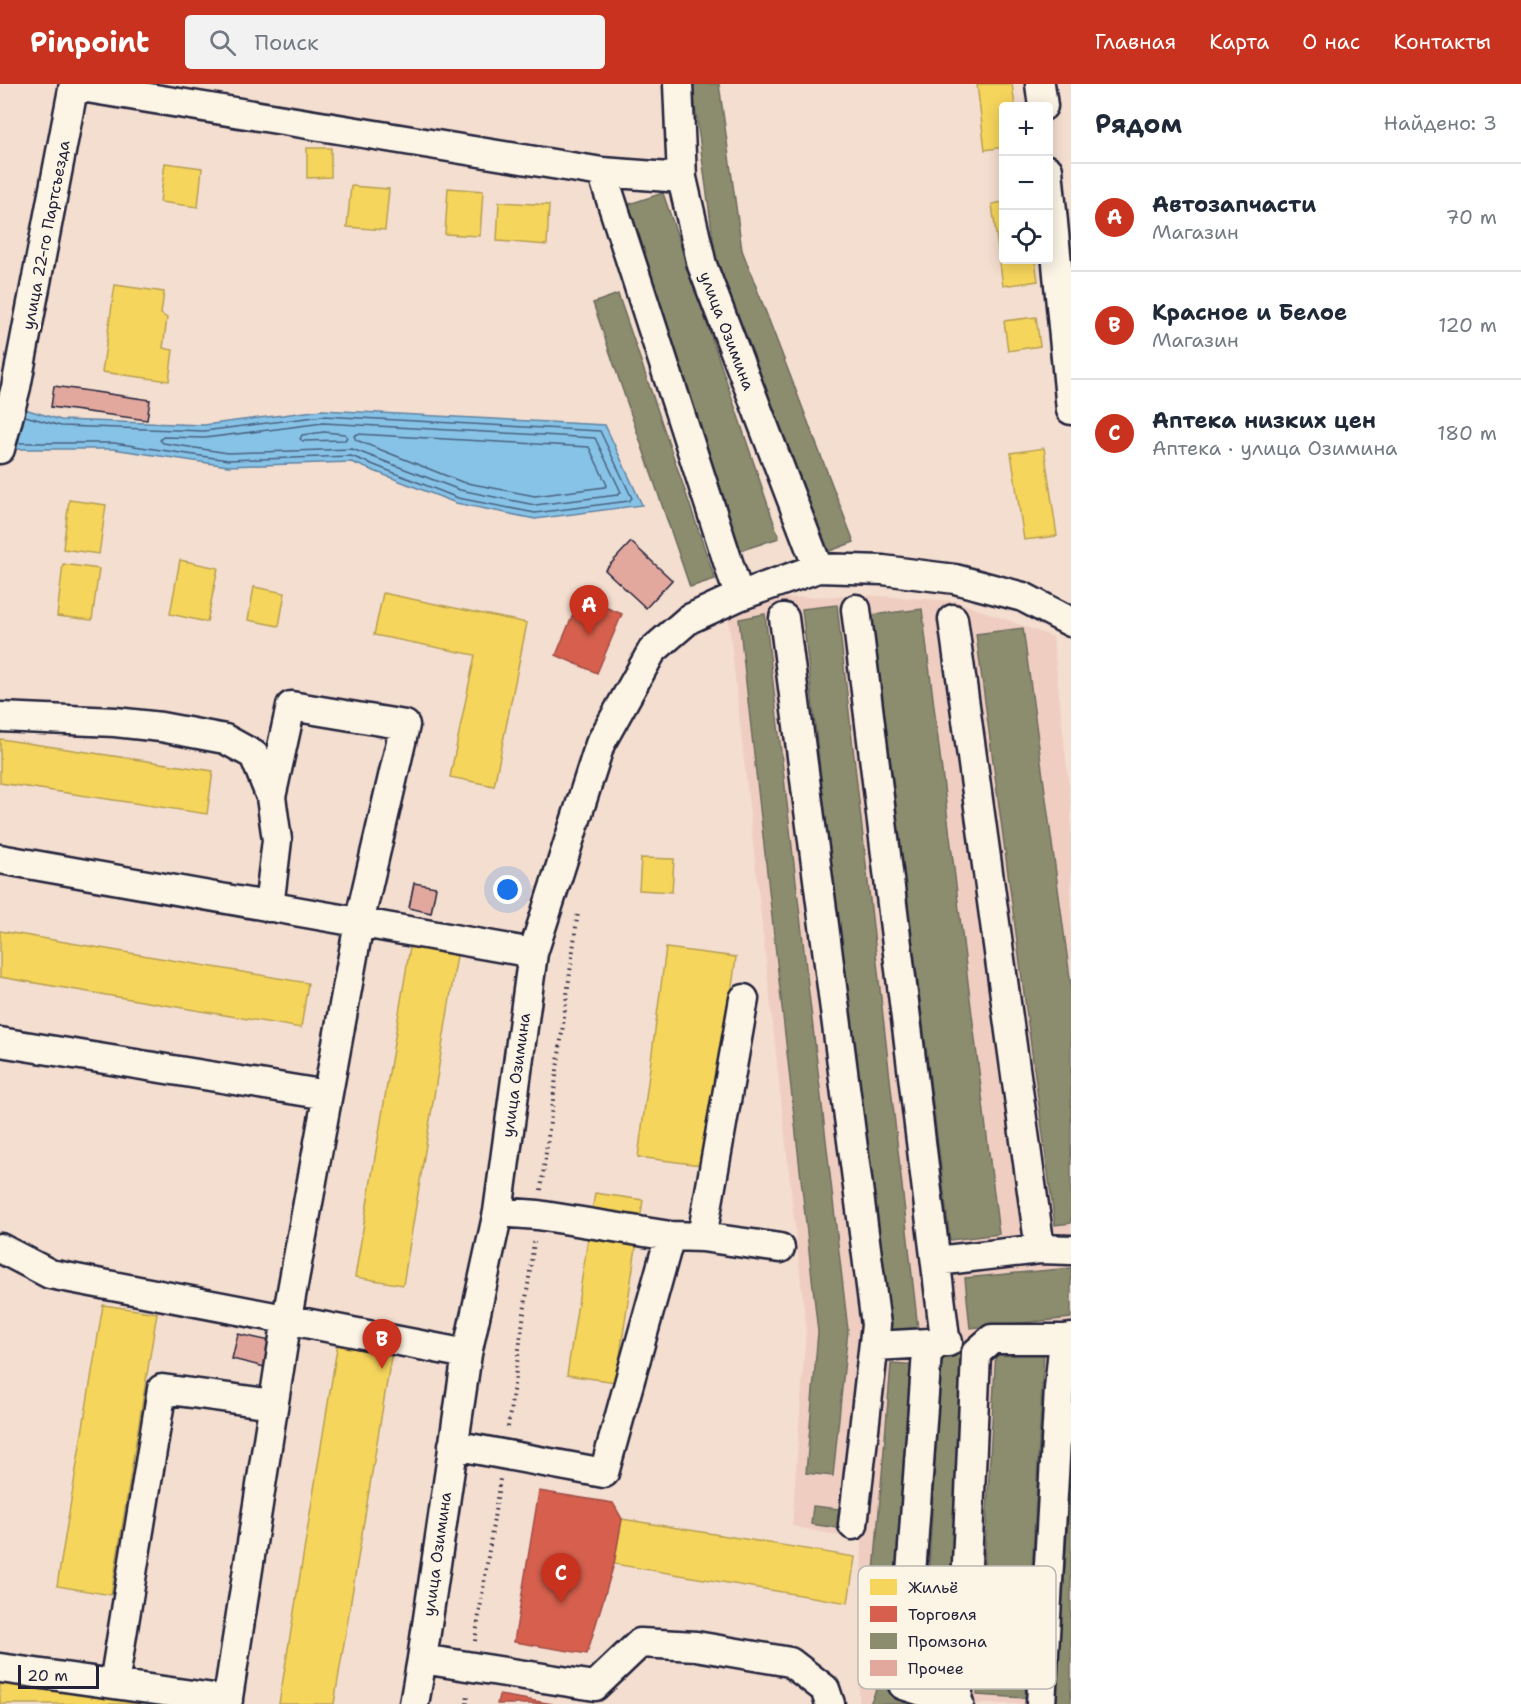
<!DOCTYPE html>
<html lang="ru">
<head>
<meta charset="utf-8">
<style>
	:root { --surface:#fff; --page:#f2f2f3; --text:#1f2937; --muted:#747a83; --line:#e0e1e3; --accent:#c8321e }
	body { margin:0; font-family:"Shantell Sans",sans-serif; background:var(--page); color:var(--text) }
	.controls { position:absolute; right:18px; top:18px; display:grid; overflow:hidden; border-radius:6px; box-shadow:0 3px 15px #0003 }
	.controls button { width:54px; height:54px; display:grid; place-items:center; padding:0; border:0; border-bottom:2px solid var(--line); background:var(--surface); color:var(--text); font:30px sans-serif }
	.scale { position:absolute; left:18px; bottom:15px; width:81px; box-sizing:border-box; padding-left:6px; border:3px solid #22223b; border-top:0; font-size:16px; line-height:21px; white-space:nowrap; color:#22223b; -webkit-text-stroke:4px #fcf5e5; paint-order:stroke }
	.you { position:absolute; left:508px; top:806px; width:21px; height:21px; margin:-15px; border:4px solid #fff; border-radius:50%; background:#1a73e8; box-shadow:0 0 0 9px #1a73e833 }
	.badge { display:grid; place-items:center; width:39px; height:39px; border-radius:50%; background:var(--accent); color:#fff; font-size:20px; font-weight:700 }
	.pin { position:absolute; translate:-50% -50px; filter:drop-shadow(0 2px 3px #0008) }
	.pin::after { content:''; position:absolute; top:32px; width:21px; height:18px; background:inherit; clip-path:polygon(0 0,100% 0,50% 100%) }
	.list { margin:0; padding:0; list-style:none }
	h2 { display:flex; justify-content:space-between; align-items:center; height:78px; margin:0; padding:0 24px; font-size:26px }
	h2 small { font-size:20px; font-weight:400; color:var(--muted) }
	.list li { display:grid; grid-template-columns:39px 1fr auto; gap:18px; align-items:center; box-sizing:border-box; height:108px; padding:0 24px; border-top:2px solid var(--line) }
	.list b { display:block; font-size:22px; white-space:nowrap }
	.list p { margin:0; font-size:20px; white-space:nowrap; color:var(--muted) }
	.list em { font-size:20px; font-style:normal; color:var(--muted) }
	.icon { flex:none; width:33px; height:33px; fill:none; stroke:currentColor; stroke-width:2; stroke-linecap:round; stroke-linejoin:round }
	.map { position:relative; flex:none; width:1071px; height:1620px; overflow:hidden }
	header { display:flex; align-items:center; gap:36px; box-sizing:border-box; height:84px; padding:0 30px; background:var(--accent); color:#fff }
	header strong { font-size:28px }
	nav { display:flex; gap:33px; margin-inline-start:auto; font-size:21px }
	.search { width:420px; height:54px; background:var(--page); display:flex; align-items:center; gap:15px; box-sizing:border-box; padding:0 21px; border-radius:6px; color:var(--muted); font-size:22px }
	main { display:flex }
	aside { flex:1; background:var(--surface) }
	.map>svg:first-child { display:block }
	.built { fill:#efcec1 }
	.water { fill:#87c3e7; stroke:#5f83a2; stroke-width:1.5 }
	.homes { fill:#f6d55c; stroke:#b69f52; stroke-width:1.5 }
	.shops { fill:#d6604d; stroke:#a04d48; stroke-width:1.5 }
	.industry { fill:#8c8c6e; stroke:#6c6c5f; stroke-width:1.5 }
	.lines { fill:none; stroke-linecap:round; stroke-linejoin:round }
	.shore { stroke:#4a6280; stroke-width:1.5 }
	.building { fill:#e2a89e; stroke:#22223b; stroke-width:1.5 }
	.minor-casing { stroke:#22223b; stroke-width:33 }
	.path { stroke:#22223b; stroke-width:4; stroke-dasharray:1.5 4.5; stroke-linecap:butt }
	.minor { stroke:#fcf5e5; stroke-width:28 }
	.labels { text-anchor:middle; dominant-baseline:central; stroke-width:6; stroke-linejoin:round; paint-order:stroke }
	.street-label { font-size:16px; fill:#22223b; stroke:#fcf5e5 }
	.key { fill:#fcf5e5; stroke:#bbb6b2; stroke-width:1.5 }
	.key-label { font-size:16px; fill:#22223b }
</style>
</head>
<body>
<header>
<strong>Pinpoint</strong>
<div class="search"><svg class="icon" aria-label="search" viewBox="0 0 24 24"><circle cx="10" cy="10" r="6"/><path d="M15 15l6 6"/></svg>Поиск</div>
<nav><a>Главная</a><a>Карта</a><a>О нас</a><a>Контакты</a></nav>
</header>
<main>
<div class="map">
<svg width="1071" height="1620" viewBox="0 0 1071 1620">
	<rect width="100%" height="100%" fill="#f4ded0"/>
	<filter id="ink" filterUnits="userSpaceOnUse"><feTurbulence type="fractalNoise" baseFrequency=".0167" numOctaves="2"/><feDisplacementMap in="SourceGraphic" scale="12" xChannelSelector="R" yChannelSelector="G"/><feConvolveMatrix kernelMatrix="1 2 1 2 8 2 1 2 1" color-interpolation-filters="sRGB"/></filter>
	<g filter="url(#ink)">
		<path class="built" d="M862 511 956 517 1053 553 1071 722V1620H859L862 1457 792 1442 806 1244 728 530 785 514Z"/>
		<path class="water" d="M5 319 61 336 204 341 322 326 605 341 642 421 535 435 456 419 351 378 228 382 113 365H0Z"/>
		<path class="homes" d="M977 0H1012L1015 22H1004V63L985 66Z
			M307 64H331V93L307 94Z
			M165 79 202 84 198 123 160 118Z
			M351 102 389 105 385 146 347 143Z
			M448 104 483 107 480 152 445 150Z
			M499 118 549 121 547 161 497 157Z
			M1004 118V176H1035L1038 197 1003 202 992 120Z
			M115 201 164 208 161 230 167 234 163 264 173 266 169 297 102 288Z
			M1036 233 1040 262 1008 267 1004 237Z
			M1044 364 1057 452 1024 456 1011 369Z
			M69 416 106 421 99 470 63 465Z
			M180 476 218 484 207 538 170 530Z
			M63 480 99 485 92 536 57 532Z
			M254 503 285 509 279 542 248 536Z
			M383 509 527 539 494 702 450 693 475 571 374 551Z
			M0 655 213 687 207 730 0 699Z
			M641 774 674 775 672 808 639 806Z
			M413 845 460 853 403 1201 355 1193Z
			M0 847 308 899 301 944 0 893Z
			M666 864 736 873 708 1082 638 1073Z
			M595 1109 643 1116 616 1298 567 1291Z
			M103 1221 157 1229 111 1511 57 1502Z
			M338 1258 392 1267 334 1620H279Z
			M622 1435 855 1473 848 1519 614 1480Z
			M0 1586 182 1620H0Z"/>
		<path class="shops" d="M580 513 622 530 597 589 556 571Z
			M539 1407 613 1419 622 1435 614 1480 587 1570 514 1558Z
			M499 1611 553 1620H497Z"/>
		<path class="industry" d="M692 0H719L742 166 854 458 827 468 716 176Z
			M663 109 779 454 733 469 617 124Z
			M618 210 715 495 690 503 593 219Z
			M837 521 919 1254 885 1258 802 525Z
			M922 525 999 1150 950 1156 872 531Z
			M765 530 848 1246 833 1392 806 1389 818 1248 739 535Z
			M1023 544 1071 901V1139L1055 1141 976 550Z
			M1071 1184V1234L970 1244 965 1194Z
			M996 1265 1044 1267 1025 1614 977 1611Z
			M941 1268 966 1270 948 1590 923 1589Z
			M891 1280 918 1282 895 1576 867 1574Z
			M1071 1399V1620H1055Z
			M813 1422 839 1425 837 1444 811 1440Z
			M879 1599 927 1620H870Z"/>
		<g class="lines">
			<path class="shore" d="M323 339 595 354 621 408 618 411 535 421 460 406 352 365 228 369 163 359 160 356 163 353 205 354Z
				M324 348 345 350 347 353 345 356 303 357 300 355 302 351Z
				M357 350 589 363 607 401 605 403 535 412 462 398 356 356 354 352Z
				M18 359H114L228 376 351 372 458 414 535 429 629 417 632 414 600 347 323 332 204 347 61 342 25 332"/>
		</g>
		<path class="building" d="M54 302 150 316 147 336 51 323Z
			M631 458 672 496 646 524 605 486Z
			M414 799 436 803 431 829 409 824Z
			M238 1250 275 1258 269 1284 232 1275Z"/>
		<g class="lines">
			<defs>
				<path id="minor" d="M678 0 682 94 702 181 818 484
					M1040 0 1043 22
					M75 2 602 88 682 94
					M1048 86 1071 326
					M602 88 739 512
					M0 365 16 303 74 0
					M856 525 945 1254 927 1268 903 1601 957 1618
					M784 534 876 1241 853 1441
					M953 535 1040 1165
					M0 633 115 638 161 643 225 655 254 671 271 713 277 756 269 823
					M0 775 533 869
					M0 958 327 1011
					M498 1128 538 1131 670 1152 702 1153 780 1164
					M702 1153 744 915
					M0 1164 50 1190 467 1270
					M937 1177 1040 1165 1071 1166
					M875 1262 948 1258
					M453 1361 604 1389 670 1152
					M422 1575 595 1602 640 1559 696 1562 790 1578 825 1605 830 1620
					M0 1584 228 1616
					M114 1600 162 1305 273 1320
					M227 1620 287 1234 359 839 405 641 291 622 271 713
					M414 1620 422 1575 467 1270 498 1128 533 869 600 660 652 567 689 535 739 512 818 484 883 486 955 495 1023 513 1071 538
					M959 1620 957 1618 965 1527 976 1269 992 1255H1064
					M1041 1620 1059 1305 1064 1255 1071 1254"/>
			</defs>
			<use href="#minor" class="minor-casing"/>
			<path class="path" d="M541 1106 578 828
				M508 1343 534 1158
				M475 1557 500 1395
				M467 1620 468 1609"/>
			<use href="#minor" class="minor"/>
		</g>
	</g>
	<g class="labels">
		<g class="street-label">
			<text transform="translate(46 151) rotate(-79)">улица 22-го Партсъезда</text>
			<text transform="translate(727 247) rotate(69)">улица Озимина</text>
			<text transform="translate(516 991) rotate(-82)">улица Озимина</text>
			<text transform="translate(437 1470) rotate(-82)">улица Озимина</text>
		</g>
	</g>
	<rect x="858" y="1482" width="198" height="123" rx="9" class="key"/>
	<rect x="870" y="1495" width="27" height="16" fill="#f6d55c"/>
	<rect x="870" y="1522" width="27" height="16" fill="#d6604d"/>
	<rect x="870" y="1549" width="27" height="16" fill="#8c8c6e"/>
	<rect x="870" y="1576" width="27" height="16" fill="#e2a89e"/>
	<g class="key-label">
		<text x="908" y="1509">Жильё</text>
		<text x="908" y="1536">Торговля</text>
		<text x="908" y="1563">Промзона</text>
		<text x="908" y="1590">Прочее</text>
	</g>
</svg>
<div class="controls">
<button>+</button>
<button>−</button>
<button><svg class="icon" aria-label="locate" viewBox="0 0 24 24"><circle cx="12" cy="12" r="6"/><path d="M12 2v4M12 18v4M2 12h4M18 12h4"/></svg></button>
</div>
<div class="scale">20 m</div>
<div class="you"></div>
<div class="pin badge" style="left:589px;top:551px">A</div>
<div class="pin badge" style="left:382px;top:1285px">B</div>
<div class="pin badge" style="left:561px;top:1519px">C</div>
</div>
<aside>
<h2>Рядом<small>Найдено: 3</small></h2>
<ul class="list">
<li><span class="badge">A</span><div><b>Автозапчасти</b><p>Магазин</p></div><em>70 m</em></li>
<li><span class="badge">B</span><div><b>Красное и Белое</b><p>Магазин</p></div><em>120 m</em></li>
<li><span class="badge">C</span><div><b>Аптека низких цен</b><p>Аптека · улица Озимина</p></div><em>180 m</em></li>
</ul>
</aside>
</main>
</body>
</html>
